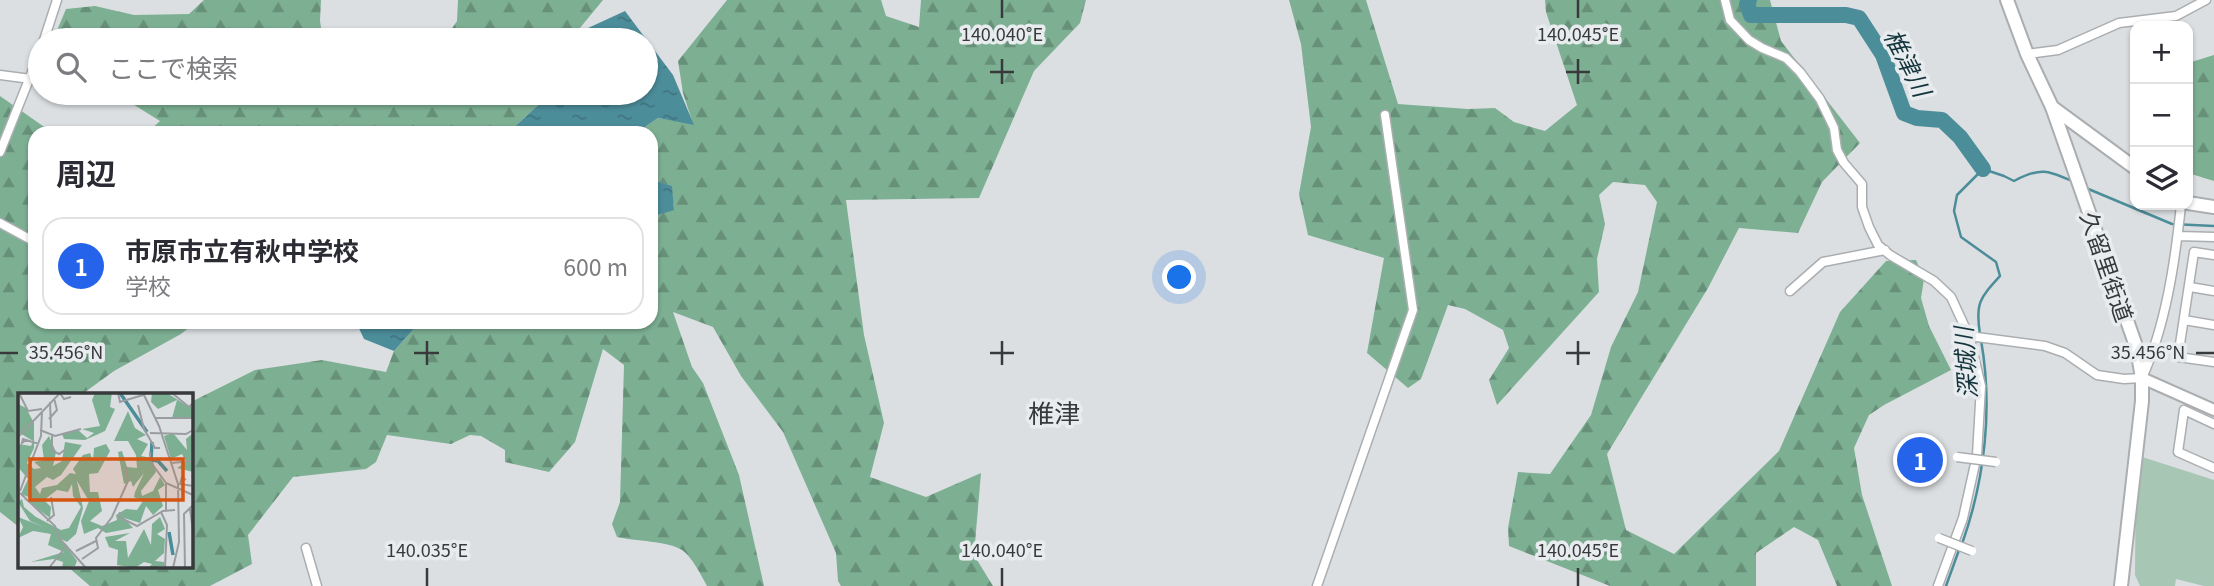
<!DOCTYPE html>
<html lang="ja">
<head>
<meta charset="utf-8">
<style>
	:root { --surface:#fff; --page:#f7f7f7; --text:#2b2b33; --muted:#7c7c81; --line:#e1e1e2; --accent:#2563eb }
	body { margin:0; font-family:Georgia,"Noto Sans JP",serif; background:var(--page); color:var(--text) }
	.controls { position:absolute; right:21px; top:21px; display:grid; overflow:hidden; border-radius:14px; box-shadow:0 2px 5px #0004 }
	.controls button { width:63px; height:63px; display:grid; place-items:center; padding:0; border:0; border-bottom:2px solid var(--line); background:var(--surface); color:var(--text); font:35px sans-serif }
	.you { position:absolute; left:1180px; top:278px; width:24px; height:24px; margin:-18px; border:5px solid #fff; border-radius:50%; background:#1a73e8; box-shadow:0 0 0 10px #1a73e833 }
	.badge { display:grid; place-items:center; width:46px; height:46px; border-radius:50%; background:var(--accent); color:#fff; font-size:23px; font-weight:700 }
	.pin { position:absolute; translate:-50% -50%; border:4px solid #fff; box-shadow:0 2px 7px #0006 }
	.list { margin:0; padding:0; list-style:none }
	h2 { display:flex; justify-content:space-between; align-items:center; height:91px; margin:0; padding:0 28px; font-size:30px }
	h2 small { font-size:23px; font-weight:400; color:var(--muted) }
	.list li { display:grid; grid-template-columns:46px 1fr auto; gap:21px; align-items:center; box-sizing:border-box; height:98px; margin:0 14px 14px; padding:0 14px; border:2px solid var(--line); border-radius:21px }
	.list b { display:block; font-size:26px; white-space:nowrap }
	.list p { margin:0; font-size:23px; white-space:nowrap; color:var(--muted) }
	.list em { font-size:23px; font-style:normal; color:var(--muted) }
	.icon { flex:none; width:38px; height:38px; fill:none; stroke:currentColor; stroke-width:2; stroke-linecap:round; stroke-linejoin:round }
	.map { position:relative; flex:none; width:2214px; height:586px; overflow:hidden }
	.search { position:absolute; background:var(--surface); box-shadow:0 2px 5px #0004; left:28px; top:28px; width:630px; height:77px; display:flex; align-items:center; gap:18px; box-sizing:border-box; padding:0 24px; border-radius:38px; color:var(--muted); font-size:26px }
	.panel { position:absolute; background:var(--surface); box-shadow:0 2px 5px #0004; left:28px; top:126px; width:630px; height:203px; border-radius:21px }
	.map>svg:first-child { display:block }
	.green { fill:#a7c6b3 }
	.forest { fill:url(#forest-firs) }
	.water { fill:url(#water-ripples) }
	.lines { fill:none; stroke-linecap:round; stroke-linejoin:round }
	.stream { stroke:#4c8d9a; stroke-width:2.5 }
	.river { stroke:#4c8d9a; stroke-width:16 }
	.minor-casing { stroke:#abaeb0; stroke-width:11 }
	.tertiary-casing { stroke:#abaeb0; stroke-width:14 }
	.secondary-casing { stroke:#abaeb0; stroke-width:16 }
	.primary-casing { stroke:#abaeb0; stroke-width:16 }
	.minor { stroke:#fff; stroke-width:8 }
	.tertiary { stroke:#fff; stroke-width:10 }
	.secondary { stroke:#fff; stroke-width:12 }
	.primary { stroke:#fff; stroke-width:12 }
	.minor-bridge-casing { stroke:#abaeb0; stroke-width:11; stroke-linecap:butt }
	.minor-bridge { stroke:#fff; stroke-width:8 }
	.ticks { fill:none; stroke:#38393a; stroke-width:2.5 }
	.labels { text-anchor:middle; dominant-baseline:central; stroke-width:7; stroke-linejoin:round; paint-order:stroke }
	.street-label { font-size:23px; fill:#38393a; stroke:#e9ecef }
	.water-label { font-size:24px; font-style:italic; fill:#13353b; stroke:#e9ecef }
	.quarter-label { font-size:26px; fill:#38393a; stroke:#e9ecef }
	.inset-river { fill:none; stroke:#4c8d9a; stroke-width:3.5 }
	.inset-road { fill:none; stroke:#9a9d9f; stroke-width:2 }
	.view { fill:#d65611; fill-opacity:0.15; stroke:#d65611; stroke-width:3.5 }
	.inset-edge { fill:none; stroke:#38393a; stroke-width:3.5 }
	.ticks-label { font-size:18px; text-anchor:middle; fill:#38393a; stroke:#e9ecef; stroke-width:7; stroke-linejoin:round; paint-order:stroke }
</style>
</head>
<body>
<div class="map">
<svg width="2214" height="586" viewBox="0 0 2214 586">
	<defs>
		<pattern id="forest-firs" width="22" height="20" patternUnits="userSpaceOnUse" patternTransform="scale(1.75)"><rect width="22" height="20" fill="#7db093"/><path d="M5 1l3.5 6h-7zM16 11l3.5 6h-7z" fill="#679079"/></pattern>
		<pattern id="water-ripples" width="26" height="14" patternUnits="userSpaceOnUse" patternTransform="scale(1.75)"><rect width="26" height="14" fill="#4c8d9a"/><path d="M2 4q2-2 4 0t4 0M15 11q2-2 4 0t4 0" fill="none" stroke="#40747f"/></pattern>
	</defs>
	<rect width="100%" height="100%" fill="#dcdfe2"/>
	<path class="green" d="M2136 455 2214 480V586H2204L2176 579 2175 586H2140L2135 575Z"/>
	<path class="forest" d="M204 0H321L320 21 323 40H53L66 9 95 6 134 15 189 14Z
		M458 0H603L575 34 574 40H444L457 21Z
		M727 0H881L886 16 919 27 921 0H1086L1080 23 1034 71 979 198 846 200 864 335 884 423 870 477 926 497 981 473 974 555 993 586H841L838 581 836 553 783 432 741 376 713 327 673 312 692 367 703 383 739 475 764 586H707C701 575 692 557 682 550 668 541 634 541 617 537L612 524 620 502 624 365 603 349 575 442 549 472 505 462V450L481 436 470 435 451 444 387 435 376 462 366 469 293 477 248 535 252 564 210 586H90L68 567H191V402L255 370 322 360 386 372 394 351 420 322H651V217L674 209 671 186 651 179V133H636L658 118 693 124 683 93 678 61Z
		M1289 0H1366L1398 104 1468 109 1495 108 1514 122 1545 131 1577 105 1546 12 1545 0H1770L1781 41 1860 143 1822 182 1798 233 1739 228 1708 288 1607 454 1626 530 1674 554 1779 451 1840 312 1886 261 1916 260 1924 279 1921 298 1929 326 1951 370 1884 405 1869 415 1854 448 1862 495 1892 586H1837L1818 540 1794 527 1756 553V586H1610L1509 546 1508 528 1518 472 1550 474 1591 415 1611 347 1638 292 1657 202 1645 185 1613 182 1599 195 1605 224 1597 259 1599 292 1497 405 1489 380 1509 348 1503 330 1465 309 1448 305 1421 379 1408 388 1367 353 1384 258 1308 235 1299 194 1311 127 1301 44Z
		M2214 55V181L2188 173V63Z
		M115 93H331L333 101 355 93H551L508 133H147L160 121Z
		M0 96 53 133H35V322H196L181 334 114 371 81 395H19V527L0 512Z"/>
	<path class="water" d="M625 11 673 75 694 125 658 118 636 133H508L551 93H646V40H574L575 34Z
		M651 179 672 186 674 210 651 217Z
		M356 322H420L394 351 364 339Z"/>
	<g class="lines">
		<path class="stream" d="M2086 188 2172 224 2214 226
			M1980 334C1975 303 1980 298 2000 276L1996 262 1961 237 1954 211 1957 195 1983 169 2004 176 2014 181C2040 167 2048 170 2074 182
			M1962 544C1985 479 1993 408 1981 340
			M1946 586 1959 550"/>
		<path class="river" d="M1749 0 1747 4 1751 15H1846L1859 18 1883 55 1904 113 1917 118 1942 120 1960 137 1983 169"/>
		<defs>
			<path id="minor" d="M1725 0 1730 20 1749 40 1762 48 1786 58 1800 72 1820 99 1834 128 1837 150 1844 163 1862 184V207L1869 227 1878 245 1890 255 1934 281 1951 297 1969 336 1981 386 1977 455 1963 518 1938 586
				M44 40 57 0
				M2027 54 2058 50 2119 23 2176 16 2206 0
				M0 75 31 79
				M0 152 40 52
				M0 223 35 242
				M2178 236 2214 237
				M2214 255 2194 252 2178 357 2214 362
				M2190 287 2214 291
				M1790 291 1823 262 1885 250
				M2184 320 2214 325
				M1969 336 2045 346 2065 353 2097 375 2124 379 2142 378C2166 325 2175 262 2181 205
				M2214 424 2184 410 2178 452 2214 468
				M306 548 317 586
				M1317 586 1413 310 1385 115"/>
			<path id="tertiary" d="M2142 378 2214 410"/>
			<path id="secondary" d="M2052 107 2135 168
				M2188 203 2214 207"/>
			<path id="primary" d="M2007 0 2027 54 2052 107 2137 349 2142 378V401L2121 586"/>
		</defs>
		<use href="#minor" class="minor-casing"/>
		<use href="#tertiary" class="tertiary-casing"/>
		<use href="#secondary" class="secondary-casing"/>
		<use href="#primary" class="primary-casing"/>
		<use href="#minor" class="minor"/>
		<use href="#tertiary" class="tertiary"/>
		<use href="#secondary" class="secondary"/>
		<use href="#primary" class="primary"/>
		<defs>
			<path id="minor-bridge" d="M1957 457 1996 462
				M1939 538 1972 551"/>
		</defs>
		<use href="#minor-bridge" class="minor-bridge-casing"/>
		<use href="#minor-bridge" class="minor-bridge"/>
	</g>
	<path class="ticks" d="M1002 0V18M1578 0V18M1002 59V84M1578 59V84M990 72H1014M1566 72H1590M427 341V365M1002 341V365M1578 341V365M0 353H18M414 353H439M990 353H1014M1566 353H1590M2196 353H2214M427 568V586M1002 568V586M1578 568V586"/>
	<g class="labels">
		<g class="street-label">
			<text transform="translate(2108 266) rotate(71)">久留里街道</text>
		</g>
		<g class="water-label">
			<text transform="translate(1909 62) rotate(63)">椎津川</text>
			<text transform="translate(1964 363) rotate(-94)">深城川</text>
		</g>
		<g class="quarter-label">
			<text x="1054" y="411">椎津</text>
		</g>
	</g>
	<g transform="translate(18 393)">
		<rect width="175" height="175" fill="#dcdfe2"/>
		<path d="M77 0H94L92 14 97 16 87 38 67 47 46 46 44 41 60 37 69 45 76 40 64 36 82 33 74 7ZM134 0H149L171 14 175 11V24L154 25 159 7 140 16 133 9ZM0 11 8 15 16 30V55L9 70 16 76 23 75 16 69 26 67 24 52 31 43 38 59 35 73 44 68 47 49 64 52 43 82 35 87 29 84 17 94 22 101 24 95 39 92 52 80 58 81 55 76 65 62 72 60 75 68 76 55 88 51 92 58 80 80 71 81 72 99H80L84 118 72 128 84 133 99 127 98 122 108 116 119 117 125 108 116 104 117 99 126 80 115 94 113 88 106 91 100 59 104 58 109 74 119 75 118 62 110 48H96L110 18 117 35 128 42 119 46 130 51 123 63 134 65 138 79 123 98 124 103 135 98 142 84 147 92 140 97 145 113 135 122 128 113 122 130 106 125 115 135 88 140 80 135 66 141 63 128 71 108 59 88 65 115 58 141 49 149 43 146 59 168 57 173 44 175 45 169 36 166 13 169 46 159 30 152 33 141 15 138 0 145 5 134 0 124 26 134 12 128 0 109 4 106 6 114 18 124 43 137 51 135 63 114 55 103 54 91 50 99 39 97 26 107 33 114 32 125 6 106 18 107 3 101 10 86 0 74V51L13 53 15 48 0 39ZM155 40 169 57 168 46 175 40V79L159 75 168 69 164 61 153 66 146 43ZM142 124 147 136 139 141 147 146 146 160 137 168 146 169 147 173 130 175 134 171 126 169 117 175 99 172 100 157 91 154 87 144 112 140 97 148H108L110 165 126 136 133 152 134 131Z" fill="#7db093"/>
		<path class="inset-river" d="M102 0 129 39M134 49 133 67 140 68 149 78M151 139 155 162"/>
		<path class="inset-road" d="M1 0 10 18 24 16M100 0 102 9 125 2M125 0 141 33 160 91 161 149 155 175M154 0 171 14 175 10M32 9 33 35M120 12 126 36 137 55H142M138 25H175M31 26 39 17 36 5M22 37 37 43 63 36M132 40 168 41 175 37M34 42V57L41 61 48 56M0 44 42 0 46 6 53 4M8 47 4 50 5 46 21 51M132 59V68L148 90 175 102M153 70 175 68M0 75V104M168 87 164 84 162 91 175 93M2 98 23 43 24 18M2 100 37 133 42 146 68 175M172 116 175 138M148 118V90M102 119 101 124 119 133 145 118 157 117M143 119 149 132 147 175M29 128 36 122 33 104M58 158 78 148M64 166 80 155 78 145 94 124 110 88 108 74M31 175 49 152M167 175 166 121 175 112"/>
		<path class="view" d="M12 66H165V107H12Z"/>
		<rect width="175" height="175" class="inset-edge"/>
	</g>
	<g class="ticks-label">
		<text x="1002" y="41">140.040°E</text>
		<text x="1578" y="41">140.045°E</text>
		<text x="66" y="359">35.456°N</text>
		<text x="2148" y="359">35.456°N</text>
		<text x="427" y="557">140.035°E</text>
		<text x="1002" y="557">140.040°E</text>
		<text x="1578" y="557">140.045°E</text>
	</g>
</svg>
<div class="controls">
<button>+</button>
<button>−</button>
<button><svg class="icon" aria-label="layers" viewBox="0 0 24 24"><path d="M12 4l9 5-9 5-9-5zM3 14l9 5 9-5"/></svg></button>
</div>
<div class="you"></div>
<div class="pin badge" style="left:1920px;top:460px">1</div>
<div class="search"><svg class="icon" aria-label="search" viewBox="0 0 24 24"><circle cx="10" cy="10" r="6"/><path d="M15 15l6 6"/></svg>ここで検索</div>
<section class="panel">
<h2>周辺<small></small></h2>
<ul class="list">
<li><span class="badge">1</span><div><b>市原市立有秋中学校</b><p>学校</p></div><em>600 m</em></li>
</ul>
</section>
</div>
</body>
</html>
